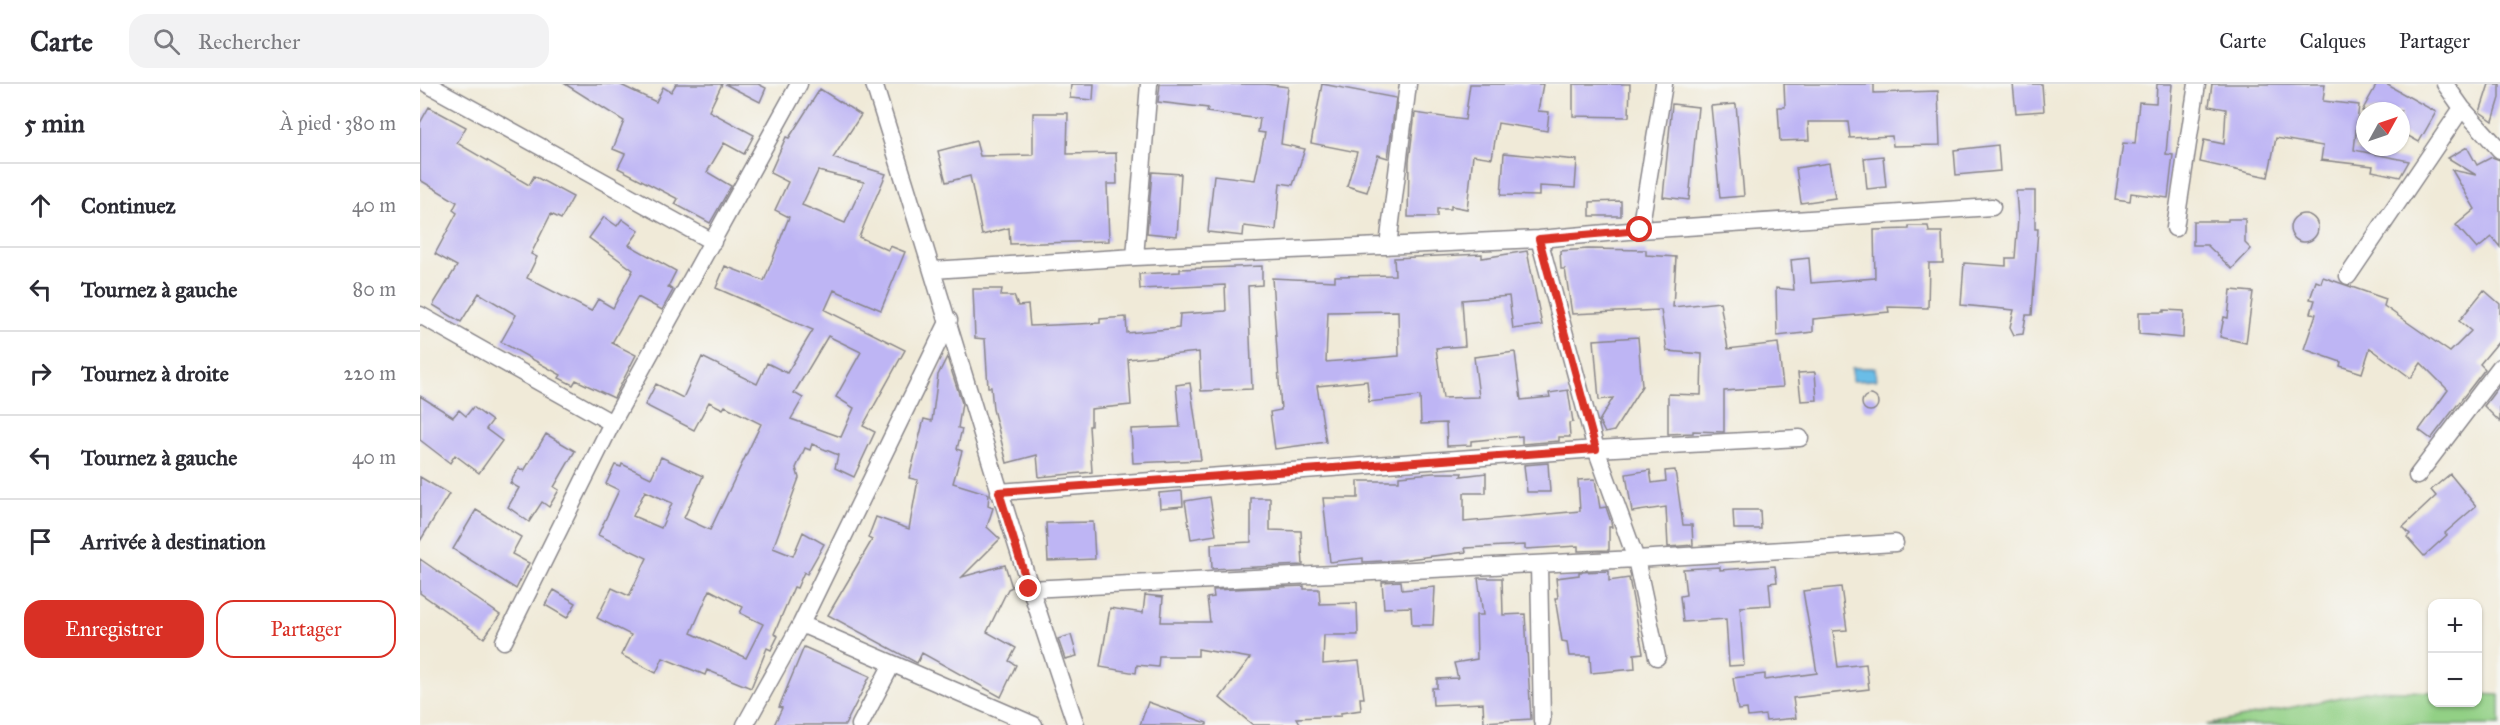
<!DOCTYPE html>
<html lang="fr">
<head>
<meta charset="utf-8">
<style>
	:root { --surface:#fff; --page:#f2f2f3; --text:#2b2b33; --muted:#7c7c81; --line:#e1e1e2; --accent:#d93025 }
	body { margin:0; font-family:"IM FELL Great Primer",serif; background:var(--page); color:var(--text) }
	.controls { position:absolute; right:18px; bottom:18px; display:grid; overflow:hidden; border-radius:12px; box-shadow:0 2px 4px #0004 }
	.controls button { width:54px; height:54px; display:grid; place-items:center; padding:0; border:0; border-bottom:2px solid var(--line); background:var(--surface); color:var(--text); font:30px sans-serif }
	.compass { position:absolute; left:1936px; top:18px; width:54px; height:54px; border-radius:50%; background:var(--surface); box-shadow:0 2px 4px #0004; rotate:50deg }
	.stop { position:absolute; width:18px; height:18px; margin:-14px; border:4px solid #d93025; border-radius:50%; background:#fff }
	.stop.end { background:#d93025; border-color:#fff; box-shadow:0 2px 6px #0008 }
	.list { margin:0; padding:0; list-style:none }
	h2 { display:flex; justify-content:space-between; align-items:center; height:78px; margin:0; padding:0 24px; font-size:26px }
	h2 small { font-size:20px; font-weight:400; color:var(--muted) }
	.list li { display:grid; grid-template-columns:39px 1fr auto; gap:18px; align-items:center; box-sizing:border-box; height:84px; padding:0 24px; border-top:2px solid var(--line) }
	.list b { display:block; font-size:22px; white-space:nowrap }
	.list em { font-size:20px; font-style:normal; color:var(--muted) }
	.actions { display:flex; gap:12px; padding:18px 24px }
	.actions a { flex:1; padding:14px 0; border:2px solid var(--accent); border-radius:18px; text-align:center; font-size:21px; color:var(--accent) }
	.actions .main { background:var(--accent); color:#fff }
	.icon { flex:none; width:33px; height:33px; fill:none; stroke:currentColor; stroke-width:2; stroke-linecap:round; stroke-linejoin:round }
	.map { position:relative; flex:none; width:2080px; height:641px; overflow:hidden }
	header { display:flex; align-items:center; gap:36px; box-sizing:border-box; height:84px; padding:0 30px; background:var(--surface); border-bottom:2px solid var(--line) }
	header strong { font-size:28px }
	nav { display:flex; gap:33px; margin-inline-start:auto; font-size:21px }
	.search { width:420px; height:54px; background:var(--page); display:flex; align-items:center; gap:15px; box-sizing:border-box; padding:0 21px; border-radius:18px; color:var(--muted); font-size:22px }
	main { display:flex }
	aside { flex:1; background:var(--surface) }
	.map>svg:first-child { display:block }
	.green { fill:#92d085; stroke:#5a7960; stroke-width:1.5 }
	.water { fill:#6bbde7; stroke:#467091; stroke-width:1.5 }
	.building { fill:#beb5f4; fill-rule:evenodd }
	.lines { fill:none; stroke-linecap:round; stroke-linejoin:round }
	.street-casing { stroke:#89868a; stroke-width:19 }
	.street { stroke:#fff; stroke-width:16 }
	.route { stroke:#d93025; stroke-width:8 }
</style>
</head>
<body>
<header>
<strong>Carte</strong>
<div class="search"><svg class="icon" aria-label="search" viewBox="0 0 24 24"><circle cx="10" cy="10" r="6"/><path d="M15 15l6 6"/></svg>Rechercher</div>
<nav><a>Carte</a><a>Calques</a><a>Partager</a></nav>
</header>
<main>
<aside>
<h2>5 min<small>À pied · 380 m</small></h2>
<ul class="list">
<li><svg class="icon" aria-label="ahead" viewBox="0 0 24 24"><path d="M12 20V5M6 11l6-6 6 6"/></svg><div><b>Continuez</b></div><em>40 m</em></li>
<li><svg class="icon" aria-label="left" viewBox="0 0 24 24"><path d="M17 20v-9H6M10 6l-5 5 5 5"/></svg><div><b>Tournez à gauche</b></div><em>80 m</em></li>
<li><svg class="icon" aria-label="right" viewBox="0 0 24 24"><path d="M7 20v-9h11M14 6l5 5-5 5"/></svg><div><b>Tournez à droite</b></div><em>220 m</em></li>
<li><svg class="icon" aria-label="left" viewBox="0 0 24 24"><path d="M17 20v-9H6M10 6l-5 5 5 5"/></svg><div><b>Tournez à gauche</b></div><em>40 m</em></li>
<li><svg class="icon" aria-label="arrive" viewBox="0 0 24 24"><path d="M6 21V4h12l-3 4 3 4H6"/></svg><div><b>Arrivée à destination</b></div></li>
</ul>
<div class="actions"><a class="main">Enregistrer</a><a>Partager</a></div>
</aside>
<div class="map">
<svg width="2080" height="641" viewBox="0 0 2080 641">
	<rect width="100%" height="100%" fill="#f6f6f2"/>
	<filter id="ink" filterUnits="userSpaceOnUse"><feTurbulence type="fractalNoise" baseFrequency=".0167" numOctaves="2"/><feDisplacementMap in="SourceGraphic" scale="12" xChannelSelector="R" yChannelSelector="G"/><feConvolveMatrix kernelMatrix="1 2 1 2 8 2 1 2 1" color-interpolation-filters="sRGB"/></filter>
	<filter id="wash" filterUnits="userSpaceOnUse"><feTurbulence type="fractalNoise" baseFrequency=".008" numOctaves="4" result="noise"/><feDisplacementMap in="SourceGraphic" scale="24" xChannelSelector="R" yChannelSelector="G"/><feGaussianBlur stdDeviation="1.35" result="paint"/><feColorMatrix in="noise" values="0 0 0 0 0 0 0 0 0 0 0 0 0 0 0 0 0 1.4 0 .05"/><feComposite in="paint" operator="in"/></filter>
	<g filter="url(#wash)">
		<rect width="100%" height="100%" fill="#f0ead8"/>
		<path class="green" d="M1955 606 2012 608V618H2058V610L2080 611V641H1786Z"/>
		<path class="water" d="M1432 284H1455L1456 296 1432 297Z"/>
		<g id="blocks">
			<path class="building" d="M145 0H199L236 18 243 3 251 8 256 0H302L289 27 334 51 324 70 304 59 287 88 311 102 290 139 255 120 258 115 198 84 205 70 193 65 204 37Z
				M305 0H338L346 4 340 18Z
				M651 0H674L673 16 650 14Z
				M740 0H845L868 3 861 60 885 65 873 101 860 99 856 146 824 142 823 152 788 148 794 91 835 96 845 49 838 48 840 35 787 28 788 24 738 18Z
				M902 0 976 14 968 74 958 71 947 108 927 102 937 68 891 59Z
				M1050 0H1123L1118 27 1129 28 1127 47 1078 39 1072 74 1053 71 1047 125 1031 122V125H1017V133H988L989 77 995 29 1045 36Z
				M1153 0H1210L1209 33 1153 32Z
				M1364 0H1454V9L1518 7 1520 61 1473 62 1472 52 1430 54 1428 38H1388L1389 56 1360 57 1358 23H1365Z
				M1593 0H1622L1624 27 1596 29Z
				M1737 0H1752L1746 70 1753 71 1748 114 1711 109 1710 117 1695 115 1703 59 1715 60 1719 18 1736 19Z
				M1792 0H1905L1903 17 1939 21 1934 66 1989 77 1980 93 1952 87 1953 82 1901 76 1903 62 1856 54 1848 93 1780 78 1784 56 1804 60 1806 25 1789 22Z
				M1957 0H1966L2016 28 1999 58 1981 48V27H1942Z
				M2069 0H2080V14L2073 37 2060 28Z
				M400 5 441 31 413 74 466 90 439 153 468 166 470 162 485 168 461 226 414 206 405 226 485 266 443 342 455 348 434 393 415 384 418 371 392 360 390 366 385 364 376 384 379 394 353 464 373 472 383 448 404 460 387 490 384 488 377 504 374 503 354 550 358 552 351 566 347 564 331 604 287 586 285 591 243 574 236 589 201 571 211 551 177 534 192 504 209 512 227 474 178 451 199 406 186 400 195 381 201 383 202 380 231 394 241 373 283 392 264 434 290 446 341 340 305 322 303 325 289 318 274 346 225 321 236 300 263 314 282 273 337 300 347 279 367 289 393 246 296 204 305 182 344 197 369 133 355 126 368 98 350 89 366 53 369 54ZM398 87 444 98 425 139 382 121ZM408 252 441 268 416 313 434 324 421 353 371 335 383 314 374 309ZM225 407 252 419 241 444 213 432ZM290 506 323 523 320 529 343 540 326 574 271 549Z
				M1252 20 1278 23 1269 116 1243 113Z
				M1316 20 1324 112 1300 114 1291 22Z
				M9 23 46 43 37 59 109 101 114 92 153 113 141 135 131 130 111 170 117 173 107 194 171 227 178 215 193 224 213 186 169 154 184 133 197 142 202 135 219 147 209 161 256 187 248 203 253 206 242 226 218 213 192 259 216 271 194 314 156 296 153 301 139 294 141 291 81 258 96 231 59 209 41 238 13 221 37 182 15 170 37 129 33 126 37 118 0 96V39Z
				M613 29H648L647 70 696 69 697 100H687L689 157 590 160 589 144 562 151 550 92 526 98 518 67 556 57 560 72 613 71Z
				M1578 61 1580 87 1536 91 1534 66Z
				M2047 63 2057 81 2072 73 2080 76V163L2072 153 2057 165 2036 141 2055 125 2032 86 2056 91 2028 74Z
				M1084 69 1157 76 1155 104 1119 102V112L1081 111Z
				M1463 72 1466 103 1447 105 1444 74Z
				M1409 79 1415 114 1381 119 1376 84Z
				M732 88 761 90 757 152 727 149Z
				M1596 107H1615V145H1618L1612 231H1606L1603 250 1594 251 1590 243 1594 226 1541 221 1544 179 1586 182V174H1595L1598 135Z
				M1201 117V132H1170V118Z
				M1870 144a14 14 0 1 1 28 0a14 14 0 1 1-28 0Z
				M1808 135H1825V159L1831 165 1812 185 1787 161H1773V137H1808Z
				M1489 142H1508L1509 148H1522L1523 179H1509L1508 224 1468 223 1469 228 1393 235V248L1357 252 1356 204 1374 206 1371 176 1389 174 1391 199 1455 194 1454 146 1489 145Z
				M1168 165 1226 166V171L1256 173 1253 223 1300 218 1308 265 1358 259 1363 303 1304 307V348L1273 347V349L1248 350V310L1281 311 1282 270 1247 267 1241 226 1152 230 1145 185H1141L1140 167Z
				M1107 167 1122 241 1093 245 1089 212 1042 216 1045 262 1016 264 1023 314 1059 313 1054 273 1095 268 1101 316 1130 313 1129 309 1148 306 1153 338 1149 339 1150 353H1139V357L1102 360V352L1051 357V361L1027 362 1026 339 1001 340 1000 312 949 318 947 297 897 302 906 358 855 365 850 328 861 326 852 194 915 197V192L975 191 974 174 1062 170V174ZM978 227 979 272 906 278 908 228Z
				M842 182V201L828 202 832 305 781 307 779 268 708 275 711 321 671 325V342H669L672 388 619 393 617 371 587 379 573 325 571 303H568L565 255 555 254 553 205H582L581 212H594L598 222 608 221 610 242 680 239V235L706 233 707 249 759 244 760 230 806 227 805 201 720 205 719 190 760 188V185Z
				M1903 193 1966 215 1964 222 2030 268 2051 247 2039 237 2064 206 2080 220V256L2060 280 2065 285 2011 355 1999 346 2028 306 2001 279 1991 294 1950 264 1942 289 1920 282 1921 278 1884 265 1896 230 1891 229 1895 216 1890 215 1896 197 1901 199Z
				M1811 206 1833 208 1826 259 1800 253 1804 233 1808 234Z
				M1744 226 1764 227 1763 254 1719 250V228H1744Z
				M1218 253 1222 302 1194 347 1185 349 1179 337 1193 314 1179 316 1174 256Z
				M527 273 542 319 538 344 542 345 537 365 542 367 533 399 569 410 568 422 573 424 567 443 580 455 542 493 585 481 592 503 588 505 567 548 596 564 589 577 596 581 581 613 502 569 497 579 408 531 452 456 448 454 456 433 489 445 498 396 489 394 504 335 512 337 518 291Z
				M1395 288 1397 316 1381 317 1378 289Z
				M770 299 781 376 713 379 711 345 760 343 756 301Z
				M2079 302 2080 304V338L2064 322Z
				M1442 319a8 8 0 1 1 16 0a8 8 0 1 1-16 0Z
				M0 312 33 333 39 326 46 332 53 323 72 337 66 345 82 357 59 389 35 371 30 379 0 356Z
				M126 350 155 367 134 403 139 406 129 423 122 418 109 438 88 423 99 404 90 399 99 384 104 387Z
				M1128 379 1130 408H1107L1104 381Z
				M1230 386 1232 399 1246 397 1245 387 1255 386 1263 441H1272L1273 461 1248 463 1246 423 1212 428 1206 390Z
				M1013 389H1042L1041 392 1066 389V409H1044V438L1160 427 1158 396 1175 395 1180 424 1186 423 1191 438 1192 443H1189V466L1158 467V462L1105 465V461L1045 464 1046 468 980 476 943 478V474L910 478 903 414H938V397H979V392Z
				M2030 390 2056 422 2025 449 2027 451 2004 472 1987 453 1990 450 1983 443 2016 412 2011 406Z
				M0 393 29 410 0 457Z
				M762 407 763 422 740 424 739 409Z
				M790 413 796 451 771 455 765 417Z
				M831 414H850V446L881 447 883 481 792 485 791 460 831 458Z
				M56 426 101 453 92 470 109 479 96 505 33 465Z
				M1313 426H1340L1341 445H1314Z
				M673 438 675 475 628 477 626 439Z
				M0 475 80 531 64 554 0 509Z
				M1355 482 1357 498 1349 499 1351 521 1320 523 1324 581 1309 582 1306 535 1263 538 1260 512 1266 511 1263 485 1300 483V486Z
				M1189 487V497L1209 494 1223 569 1214 570 1215 585 1171 589 1170 572H1149L1147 558 1142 557 1135 514H1138L1136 494 1159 491V488Z
				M1058 494H1082L1083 531 1105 530 1111 635 1064 638 1063 619 1013 621 1012 604H1017V595L1038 594 1034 579 1057 575 1056 531H1063Z
				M981 497 982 506 1015 503 1013 541H992L991 523 964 524 962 498Z
				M884 502V505H899L900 520 937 519 938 551H904L903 580 939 577 944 614H940L941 626 921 629V632L877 634 881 641H833L800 614 830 574 778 565V572H739L738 583 717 581 716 589 680 583 690 524 723 529 725 511 743 513 741 538H790L787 514 794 513 793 506Z
				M1421 503 1427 546 1413 547 1418 583 1446 580 1449 605 1373 614 1376 634 1346 637 1345 631 1328 633 1327 625 1318 626 1313 594 1345 590V596L1397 589 1383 507Z
				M134 506 156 519 147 534 125 521Z
				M651 551 657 572 645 575 638 555Z
				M384 563 450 592 425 641H354L362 624 359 623Z
				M728 618 787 639V641H720Z"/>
		</g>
	</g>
	<g filter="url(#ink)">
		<use href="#blocks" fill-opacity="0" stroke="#89868a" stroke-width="1.5"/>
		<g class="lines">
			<defs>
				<path id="street" d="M7 0 293 158
					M454 0C522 214 583 429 656 641
					M2025 0 2042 24 2080 66
					M1755 144 1777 0
					M1220 146 1244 0
					M1119 155 1176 365 1216 475 1237 573
					M968 162 988 0
					M715 173 729 0
					M513 186 715 173 1119 155 1220 146 1572 123
					M1928 192 2042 24
					M0 231 192 339
					M1997 392 2080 283
					M579 408 1176 365 1380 354
					M1119 480 1122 637
					M609 505 1216 475 1475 459
					M381 540 614 641
					M84 557 192 339 379 0
					M325 641 381 540 529 236
					M440 641 472 580"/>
			</defs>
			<use href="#street" class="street-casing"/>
			<use href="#street" class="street"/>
		</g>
	</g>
	<g class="lines" filter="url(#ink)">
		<path class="route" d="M609 505 579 408 1176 365 1119 155 1220 146"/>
	</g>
</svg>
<div class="controls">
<button>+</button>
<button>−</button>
</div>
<svg class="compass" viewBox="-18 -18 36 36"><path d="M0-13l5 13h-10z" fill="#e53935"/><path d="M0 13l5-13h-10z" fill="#7c7c81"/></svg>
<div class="stop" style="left:1220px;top:146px"></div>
<div class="stop end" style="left:609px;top:505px"></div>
</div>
</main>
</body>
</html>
